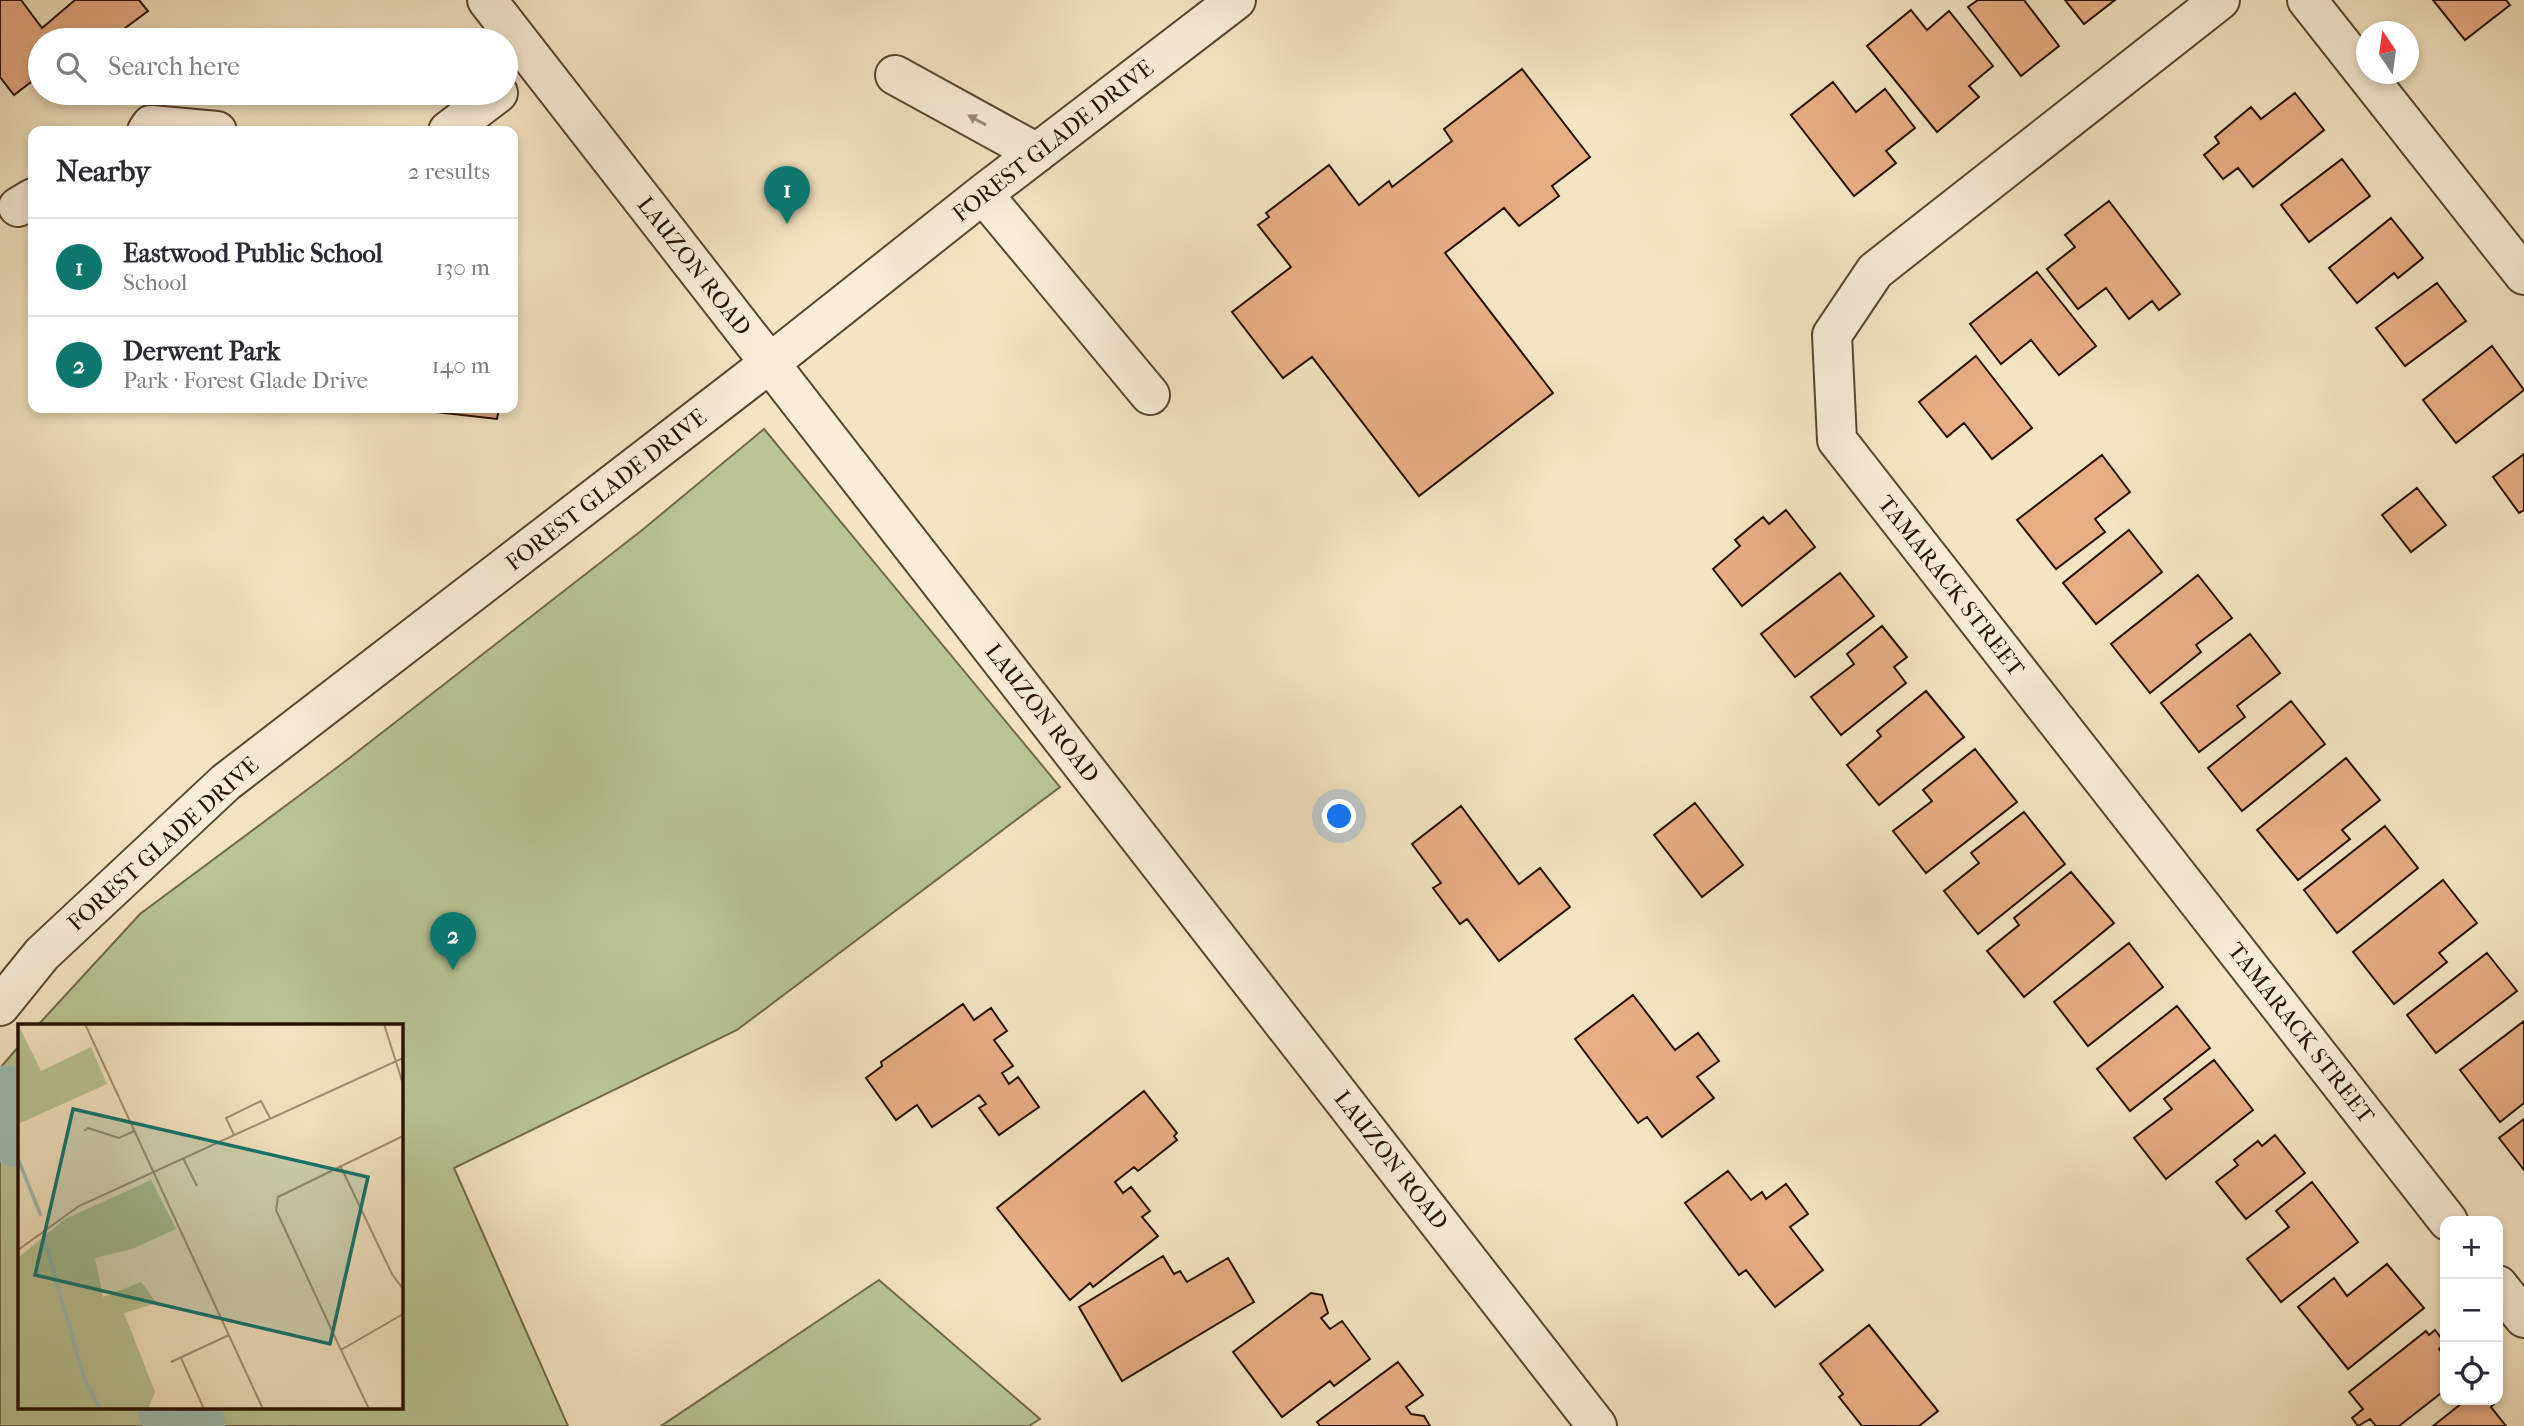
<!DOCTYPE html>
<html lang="en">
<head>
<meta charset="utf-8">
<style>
	:root { --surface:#fff; --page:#f7f7f7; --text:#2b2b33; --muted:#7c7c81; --line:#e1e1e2; --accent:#0f766e }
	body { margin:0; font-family:"IM FELL French Canon",serif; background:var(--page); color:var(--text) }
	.controls { position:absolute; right:21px; bottom:21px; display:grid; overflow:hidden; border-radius:14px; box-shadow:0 4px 10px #0003 }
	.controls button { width:63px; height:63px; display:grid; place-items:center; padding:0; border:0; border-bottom:2px solid var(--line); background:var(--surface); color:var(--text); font:35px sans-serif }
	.compass { position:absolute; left:2356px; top:21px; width:63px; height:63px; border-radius:50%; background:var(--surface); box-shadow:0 4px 10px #0003; rotate:347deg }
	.you { position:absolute; left:1340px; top:817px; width:24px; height:24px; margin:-18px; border:5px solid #fff; border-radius:50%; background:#1a73e8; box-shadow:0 0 0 10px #1a73e833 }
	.badge { display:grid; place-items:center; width:46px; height:46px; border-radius:50%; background:var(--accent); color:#fff; font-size:23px; font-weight:700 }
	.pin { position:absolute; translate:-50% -58px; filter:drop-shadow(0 2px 4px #0008) }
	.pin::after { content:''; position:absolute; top:37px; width:24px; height:21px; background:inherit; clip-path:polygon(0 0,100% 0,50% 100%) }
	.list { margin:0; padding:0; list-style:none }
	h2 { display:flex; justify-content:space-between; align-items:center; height:91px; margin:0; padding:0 28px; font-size:30px }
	h2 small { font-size:23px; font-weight:400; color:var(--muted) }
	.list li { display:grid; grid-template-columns:46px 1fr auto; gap:21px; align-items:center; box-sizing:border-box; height:98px; padding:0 28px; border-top:2px solid var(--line) }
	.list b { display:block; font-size:26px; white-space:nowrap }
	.list p { margin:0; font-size:23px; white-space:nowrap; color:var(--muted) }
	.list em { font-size:23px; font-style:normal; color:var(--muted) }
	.icon { flex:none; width:38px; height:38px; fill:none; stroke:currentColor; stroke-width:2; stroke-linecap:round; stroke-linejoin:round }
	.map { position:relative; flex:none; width:2524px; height:1426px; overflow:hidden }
	.search { position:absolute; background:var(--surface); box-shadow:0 4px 10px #0003; left:28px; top:28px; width:490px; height:77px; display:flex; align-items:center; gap:18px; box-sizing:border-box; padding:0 24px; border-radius:38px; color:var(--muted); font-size:26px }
	.panel { position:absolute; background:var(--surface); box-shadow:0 4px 10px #0003; left:28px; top:126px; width:490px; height:287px; border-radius:14px }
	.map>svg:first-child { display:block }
	.green { fill:#b9c595; stroke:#706a4a; stroke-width:2 }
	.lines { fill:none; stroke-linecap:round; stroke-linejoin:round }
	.river { stroke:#9cbfb5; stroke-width:77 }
	.building { fill:#e7ae84; stroke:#271000; stroke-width:2 }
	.minor-casing { stroke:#5a4530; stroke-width:42 }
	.minor { stroke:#f8eed7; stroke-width:38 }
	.oneway { fill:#9a8a76 }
	.labels { text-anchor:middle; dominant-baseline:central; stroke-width:7; stroke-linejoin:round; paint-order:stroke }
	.street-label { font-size:23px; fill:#271000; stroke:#f8eed7 }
	.inset-river { fill:none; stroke:#9cbfb5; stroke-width:3.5 }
	.inset-road { fill:none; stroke:#a29074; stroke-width:2 }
	.view { fill:#0f766e; fill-opacity:0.15; stroke:#0f766e; stroke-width:3.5 }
	.inset-edge { fill:none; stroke:#271000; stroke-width:3.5 }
</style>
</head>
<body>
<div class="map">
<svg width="2524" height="1426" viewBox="0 0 2524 1426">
	<rect width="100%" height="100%" fill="#f4e5c2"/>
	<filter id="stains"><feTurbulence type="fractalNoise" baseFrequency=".00286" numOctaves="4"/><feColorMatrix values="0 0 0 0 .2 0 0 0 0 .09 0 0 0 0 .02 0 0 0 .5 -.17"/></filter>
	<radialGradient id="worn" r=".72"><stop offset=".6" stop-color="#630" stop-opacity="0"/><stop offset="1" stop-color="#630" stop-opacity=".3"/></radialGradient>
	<path class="green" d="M764 429 1060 787 737 1030 454 1168 568 1426H0V1068L19 1046V1407H401V1025H38L140 914 343 763 641 531Z
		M879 1280 1040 1419 1029 1426H661Z"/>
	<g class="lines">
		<path class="river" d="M5 1104 19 1129
			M176 1407 187 1426"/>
	</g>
	<path class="building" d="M0 0H21L42 28 75 0H139L148 11 109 40H90L88 38 86 40H40V75L14 95 0 77Z
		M1978 0H2024L2059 46 2021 76 1968 7Z
		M2065 0H2115L2084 24Z
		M2433 0H2506L2510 5 2465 40Z
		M1911 10 1927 30 1949 11 1993 66 1969 86 1979 97 1937 132 1867 46Z
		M1522 69 1590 157 1552 186 1559 196 1519 226 1504 208 1445 253 1553 393 1419 496 1312 357 1283 378 1232 312 1291 267 1258 225 1269 217 1266 213 1329 165 1359 205 1389 181 1392 187 1452 141 1444 129Z
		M1833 82 1856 112 1885 89 1915 128 1886 151 1896 163 1854 196 1791 115Z
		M2295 93 2324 130 2253 187 2238 168 2223 179 2204 155 2219 143 2215 137 2251 107 2261 119Z
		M2342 159 2370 196 2309 242 2281 205Z
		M2109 201 2180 294 2159 310 2152 301 2129 319 2106 288 2078 309 2047 269 2075 247 2065 235Z
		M2391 218 2423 258 2398 278 2394 273 2357 303 2329 268Z
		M2037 272 2096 346 2059 375 2031 340 2001 364 1970 324Z
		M2437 283 2466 321 2405 366 2376 328Z
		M2492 346 2524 390 2456 443 2423 400Z
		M1976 356 2032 428 1992 459 1964 423 1947 437 1919 402Z
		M400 408H499L497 419Z
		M2524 454V510L2519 513 2493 477Z
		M2102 455 2130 492 2095 519 2105 532 2056 569 2017 520Z
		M2417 488 2446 525 2411 552 2382 515Z
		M1786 510 1815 547 1742 606 1713 569 1740 546 1735 540 1763 517 1769 524Z
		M2129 530 2162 572 2096 624 2063 583Z
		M1840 573 1874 616 1795 677 1761 634Z
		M2198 575 2232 618 2196 645 2201 652 2150 693 2111 644Z
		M1882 626 1907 657 1894 667 1906 683 1841 735 1811 697 1854 664 1847 654Z
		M2250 634 2280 673 2237 706 2245 717 2199 752 2161 703Z
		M1926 691 1964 737 1879 805 1847 765 1881 736 1877 731Z
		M2291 701 2325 744 2242 811 2208 768Z
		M1975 749 2017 802 1926 873 1893 831 1932 801 1923 790Z
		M2346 758 2380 800 2342 830 2350 839 2298 880 2257 830Z
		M1695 803 1743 865 1702 897 1654 835Z
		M1461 806 1519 884 1540 868 1570 907 1499 961 1467 919 1460 924 1433 888 1441 883 1412 844Z
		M2024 812 2065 864 1978 934 1944 891 1979 863 1971 853Z
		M2385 826 2418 868 2337 933 2304 890Z
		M2071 872 2114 923 2024 997 1987 951 2019 925 2014 918Z
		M2443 880 2477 923 2439 953 2447 962 2394 1004 2353 952Z
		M2129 943 2163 987 2088 1046 2054 1002Z
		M2487 953 2517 991 2436 1053 2407 1015Z
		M1633 995 1675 1050 1698 1033 1719 1061 1697 1077 1714 1098 1662 1137 1647 1117 1638 1123 1575 1039Z
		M963 1004 974 1020 991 1008 1007 1031 994 1040 1013 1066 1002 1073 1009 1084 1018 1077 1039 1107 999 1135 979 1108 986 1104 979 1095 932 1127 917 1105 896 1120 866 1078 882 1066 881 1062Z
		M2177 1006 2210 1048 2130 1111 2097 1069Z
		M2524 1021V1103L2500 1122 2460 1070Z
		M2214 1060 2253 1110 2166 1179 2134 1138 2172 1109 2164 1099Z
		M1144 1091 1177 1133 1174 1136 1177 1140 1138 1171 1134 1167 1115 1182 1123 1193 1131 1187 1150 1211 1142 1217 1158 1236 1093 1287 1090 1283 1070 1300 997 1208Z
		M2524 1119V1170L2499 1138Z
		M2275 1135 2305 1173 2246 1219 2216 1182 2238 1165 2234 1160 2258 1141 2262 1146Z
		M1728 1171 1751 1200 1762 1192 1766 1199 1786 1184 1808 1214 1790 1227 1823 1270 1775 1307 1746 1270 1739 1275 1685 1203Z
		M2312 1182 2358 1242 2281 1302 2247 1259 2289 1227 2276 1211Z
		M1163 1256 1174 1274 1180 1271 1187 1282 1228 1258 1254 1302 1122 1381 1079 1307Z
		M2387 1264 2424 1308 2348 1369 2298 1307 2334 1278 2347 1296Z
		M1311 1293 1322 1295 1328 1313 1321 1318 1330 1329 1342 1321 1370 1359 1334 1386 1330 1381 1282 1417 1233 1352Z
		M1869 1325 1938 1411 1919 1426H1862L1839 1397 1843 1394 1820 1364Z
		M2435 1330 2445 1343 2439 1349 2445 1357V1390L2399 1426H2376L2370 1419 2358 1426 2352 1418 2363 1409 2349 1392 2426 1331 2429 1335Z
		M1398 1362 1423 1395 1406 1407 1411 1414 1424 1416 1430 1426H1320L1317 1422Z
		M2466 1400H2496L2497 1401 2491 1407 2506 1426H2433Z"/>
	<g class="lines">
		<defs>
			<path id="minor" d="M487 0 1597 1426
				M2220 0 1875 271 1832 335 1837 440 2448 1221
				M2307 0 2524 275
				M895 75 1037 153
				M147 131 151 125 217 131
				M448 131 498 93
				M983 194 1150 395
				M18 207 33 198
				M0 1006 42 954 226 782 770 363 983 194 1236 0
				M2498 1285 2524 1318"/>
		</defs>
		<use href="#minor" class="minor-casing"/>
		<use href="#minor" class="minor"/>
	</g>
	<defs><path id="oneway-solid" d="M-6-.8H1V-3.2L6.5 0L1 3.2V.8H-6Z" transform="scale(1.75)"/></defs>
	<use class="oneway" href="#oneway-solid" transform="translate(977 120) rotate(-151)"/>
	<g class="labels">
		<g class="street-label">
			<text transform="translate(1053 141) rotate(-38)">FOREST GLADE DRIVE</text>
			<text transform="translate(694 266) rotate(52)">LAUZON ROAD</text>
			<text transform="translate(606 490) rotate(-38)">FOREST GLADE DRIVE</text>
			<text transform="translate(1951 586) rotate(52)">TAMARACK STREET</text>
			<text transform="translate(1042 713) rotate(52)">LAUZON ROAD</text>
			<text transform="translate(163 844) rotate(-42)">FOREST GLADE DRIVE</text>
			<text transform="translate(2301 1033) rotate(52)">TAMARACK STREET</text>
			<text transform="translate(1391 1160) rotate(52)">LAUZON ROAD</text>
		</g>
	</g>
	<g transform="translate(18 1024)">
		<rect width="385" height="385" fill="#f4e5c2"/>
		<path d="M0 0 23 47 73 23 89 60 0 100ZM133 156 158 205 114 225 77 234 85 273 123 258 139 279 106 289 137 368 130 385H0V234L47 195Z" fill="#b9c595"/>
		<path class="inset-river" d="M0 135 23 192M26 214 66 354 82 385"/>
		<path class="inset-road" d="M67 0 245 385M366 0 385 60M66 107 70 104 101 114 116 107M216 111 208 94 243 77 252 94M165 134 179 162M322 141 374 250 385 265M0 226 61 182 385 34M323 326 258 186 260 173 385 112M163 334 186 385M153 338 211 311M351 385 323 326 385 290"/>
		<path class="view" d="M55 85 350 153 312 320 17 251Z"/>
		<rect width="385" height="385" class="inset-edge"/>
	</g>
	<rect width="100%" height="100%" filter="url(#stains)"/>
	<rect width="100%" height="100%" fill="url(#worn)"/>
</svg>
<div class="controls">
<button>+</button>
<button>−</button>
<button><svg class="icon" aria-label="locate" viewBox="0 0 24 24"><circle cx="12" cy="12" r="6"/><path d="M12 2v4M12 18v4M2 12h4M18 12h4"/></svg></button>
</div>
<svg class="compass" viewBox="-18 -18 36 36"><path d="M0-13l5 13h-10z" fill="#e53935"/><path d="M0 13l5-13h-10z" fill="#7c7c81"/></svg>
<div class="you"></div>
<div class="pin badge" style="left:787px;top:224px">1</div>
<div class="pin badge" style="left:453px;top:970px">2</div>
<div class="search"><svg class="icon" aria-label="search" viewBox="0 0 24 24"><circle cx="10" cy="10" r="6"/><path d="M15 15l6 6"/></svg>Search here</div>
<section class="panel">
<h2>Nearby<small>2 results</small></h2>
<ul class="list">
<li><span class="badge">1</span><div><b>Eastwood Public School</b><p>School</p></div><em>130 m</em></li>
<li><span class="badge">2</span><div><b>Derwent Park</b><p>Park · Forest Glade Drive</p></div><em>140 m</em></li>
</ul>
</section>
</div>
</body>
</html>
